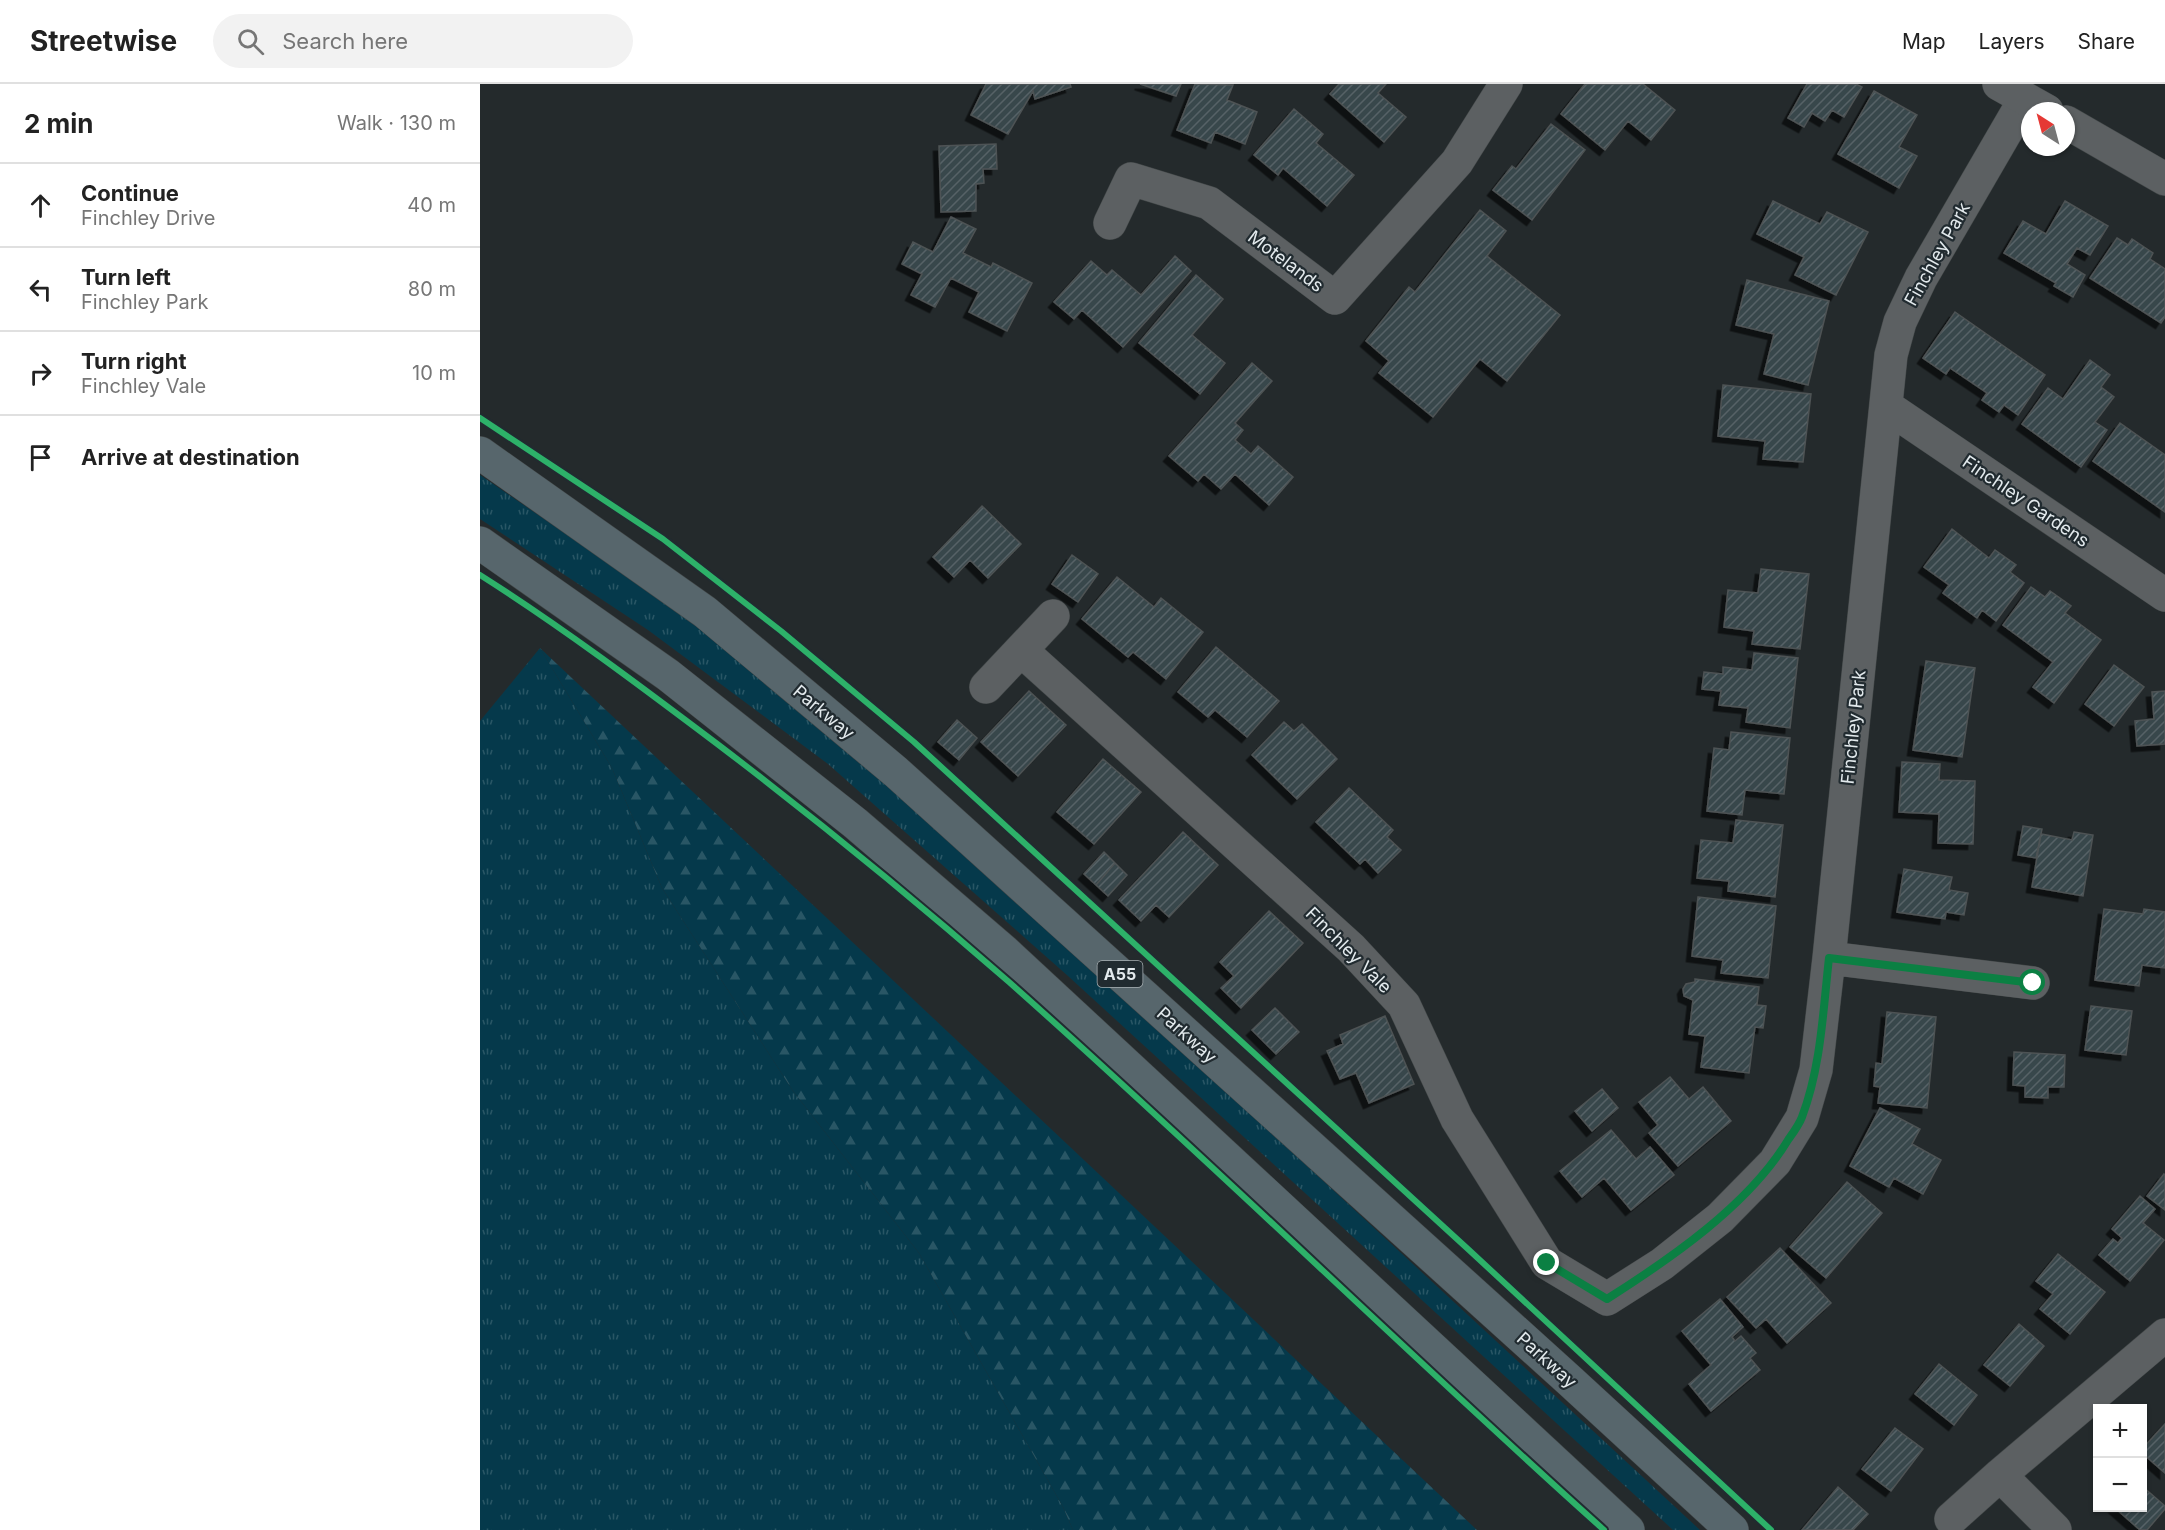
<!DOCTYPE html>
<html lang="en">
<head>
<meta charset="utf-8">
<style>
	:root { --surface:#fff; --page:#f2f2f2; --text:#222; --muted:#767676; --line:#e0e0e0 }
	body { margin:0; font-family:Inter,sans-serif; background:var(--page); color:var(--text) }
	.controls { position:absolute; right:18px; bottom:18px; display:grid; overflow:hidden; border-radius:0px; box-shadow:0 2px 4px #0004 }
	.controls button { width:54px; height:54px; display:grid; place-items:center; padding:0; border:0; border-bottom:2px solid var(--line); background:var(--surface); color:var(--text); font:30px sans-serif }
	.compass { position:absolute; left:1541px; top:18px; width:54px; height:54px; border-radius:50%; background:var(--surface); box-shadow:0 2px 4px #0004; rotate:324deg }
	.stop { position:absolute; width:18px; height:18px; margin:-14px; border:4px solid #0b8043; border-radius:50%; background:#fff }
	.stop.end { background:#0b8043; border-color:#fff; box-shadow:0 2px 6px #0008 }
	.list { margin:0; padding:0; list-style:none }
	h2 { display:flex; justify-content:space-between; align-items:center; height:78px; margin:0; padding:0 24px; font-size:26px }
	h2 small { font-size:20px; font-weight:400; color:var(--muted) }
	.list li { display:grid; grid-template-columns:39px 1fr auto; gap:18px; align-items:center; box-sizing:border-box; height:84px; padding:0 24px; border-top:2px solid var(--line) }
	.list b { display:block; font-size:22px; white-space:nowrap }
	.list p { margin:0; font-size:20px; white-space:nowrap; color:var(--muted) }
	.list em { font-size:20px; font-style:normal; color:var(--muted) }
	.icon { flex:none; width:33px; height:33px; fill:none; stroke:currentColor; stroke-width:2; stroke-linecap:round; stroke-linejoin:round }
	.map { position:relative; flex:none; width:1685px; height:1446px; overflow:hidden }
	header { display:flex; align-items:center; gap:36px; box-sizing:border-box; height:84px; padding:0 30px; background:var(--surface); border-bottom:2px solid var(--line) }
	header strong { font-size:28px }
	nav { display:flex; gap:33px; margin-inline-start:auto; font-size:21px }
	.search { width:420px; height:54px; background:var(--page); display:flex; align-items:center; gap:15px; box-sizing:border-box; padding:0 21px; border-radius:33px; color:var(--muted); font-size:22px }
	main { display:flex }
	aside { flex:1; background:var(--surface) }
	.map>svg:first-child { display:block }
	.grass { fill:url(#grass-tufts) }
	.forest { fill:url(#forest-firs) }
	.building { fill:url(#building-hatch); stroke:#4e5354; stroke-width:1.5; filter:url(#shadow) }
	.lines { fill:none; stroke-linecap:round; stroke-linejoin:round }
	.street-casing { stroke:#414647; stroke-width:34 }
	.secondary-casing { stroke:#414647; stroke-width:34 }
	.highway-casing { stroke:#414647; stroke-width:34 }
	.street { stroke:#5c6062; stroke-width:33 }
	.secondary { stroke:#5c6062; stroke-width:33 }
	.highway { stroke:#57666c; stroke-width:33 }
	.cycleway-casing { stroke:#212b30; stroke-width:10 }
	.cycleway { stroke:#2db169; stroke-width:6 }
	.route { stroke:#0b8043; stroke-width:8 }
	.labels { text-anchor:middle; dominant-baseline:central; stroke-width:4.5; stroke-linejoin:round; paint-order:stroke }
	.shield { fill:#212b30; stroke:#a9b1b4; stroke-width:1.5 }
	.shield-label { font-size:16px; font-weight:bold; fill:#e3eaed }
	.street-label { font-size:18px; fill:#e3eaed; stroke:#212b30 }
</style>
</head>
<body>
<header>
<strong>Streetwise</strong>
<div class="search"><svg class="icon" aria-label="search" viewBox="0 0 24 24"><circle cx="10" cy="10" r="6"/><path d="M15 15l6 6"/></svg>Search here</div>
<nav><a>Map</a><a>Layers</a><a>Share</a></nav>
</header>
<main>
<aside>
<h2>2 min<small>Walk · 130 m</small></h2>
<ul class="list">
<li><svg class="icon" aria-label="ahead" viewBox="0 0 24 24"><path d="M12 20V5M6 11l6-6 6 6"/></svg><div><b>Continue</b><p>Finchley Drive</p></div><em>40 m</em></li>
<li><svg class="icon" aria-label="left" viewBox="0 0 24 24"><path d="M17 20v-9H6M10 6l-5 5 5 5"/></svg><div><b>Turn left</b><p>Finchley Park</p></div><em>80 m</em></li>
<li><svg class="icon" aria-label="right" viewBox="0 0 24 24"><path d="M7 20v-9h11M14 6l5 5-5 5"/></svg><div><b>Turn right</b><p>Finchley Vale</p></div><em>10 m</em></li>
<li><svg class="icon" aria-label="arrive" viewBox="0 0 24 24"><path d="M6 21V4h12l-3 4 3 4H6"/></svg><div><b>Arrive at destination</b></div></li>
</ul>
</aside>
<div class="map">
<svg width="1685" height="1446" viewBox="0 0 1685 1446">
	<defs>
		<pattern id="grass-tufts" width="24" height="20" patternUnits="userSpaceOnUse" patternTransform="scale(1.5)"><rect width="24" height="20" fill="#05394b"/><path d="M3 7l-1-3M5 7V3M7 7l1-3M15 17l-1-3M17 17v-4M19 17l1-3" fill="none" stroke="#295665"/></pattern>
		<pattern id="forest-firs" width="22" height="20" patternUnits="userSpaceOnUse" patternTransform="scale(1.5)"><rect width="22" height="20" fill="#05394b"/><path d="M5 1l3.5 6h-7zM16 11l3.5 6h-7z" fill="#295665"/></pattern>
		<pattern id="building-hatch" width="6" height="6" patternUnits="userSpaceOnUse" patternTransform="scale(1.5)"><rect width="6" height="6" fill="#39474c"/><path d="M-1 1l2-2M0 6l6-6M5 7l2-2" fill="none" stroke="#566266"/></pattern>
		<filter id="shadow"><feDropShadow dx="-5.5" dy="5.5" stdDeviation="0" flood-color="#0009"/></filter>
	</defs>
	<rect width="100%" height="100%" fill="#242a2c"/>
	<path class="grass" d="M0 391 194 524 364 660 608 879 1220 1446H1193L588 892 348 680 168 546 0 435Z
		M60 564 132 684 182 804 313 1007 439 1169 583 1423 593 1446H0V637Z"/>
	<path class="forest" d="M60 564 997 1446H593L583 1423 439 1169 313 1007 182 804 132 684Z"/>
	<path class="building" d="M506 0H590L591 3 555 15 553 7 528 50 491 31Z
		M660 0H701L696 12Z
		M715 0 753 1 747 16 777 28 765 60 735 48 731 59 697 46Z
		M859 0H906L898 9 926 33 904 58 850 10Z
		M1105 0H1163L1195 26 1171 56 1148 37 1125 66 1081 30Z
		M1327 0H1376L1382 3 1364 33 1352 26 1345 37 1332 29 1324 43 1308 34Z
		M1394 7 1437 31 1419 63 1437 72 1419 104 1358 70Z
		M814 25 843 50 836 59 874 91 847 122 803 84 798 91 774 71Z
		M1071 40 1105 66 1052 136 1013 106 1032 82 1036 85Z
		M516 60 517 85H503L504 99 496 100V127L461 128 459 62Z
		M1293 117 1340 140 1347 128 1388 148 1356 211 1315 191 1324 173 1277 150Z
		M1585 117 1628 142 1610 171 1597 164 1587 180 1605 191 1593 213 1574 202 1576 199 1524 169 1543 137 1566 150Z
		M1000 126 1026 147 1007 172 1080 231 1027 297 1000 275 953 333 899 289 909 277 886 257 929 203 935 208Z
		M471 133 496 145 483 169 511 183 513 179 552 199 527 247 489 228 499 208 471 194 455 223 431 211 442 190 422 180 433 158 453 168Z
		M1637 154 1648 161 1652 155 1673 169 1670 175 1685 185V233L1681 239 1610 194Z
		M695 172 711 187 643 263 602 226 594 235 574 218 611 177 627 191 632 186 661 211Z
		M716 191 743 215 712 251 745 279 720 310 659 259Z
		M1267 196 1349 217 1328 301 1284 290 1294 250 1256 241Z
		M1475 228 1565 291 1538 331 1524 321 1519 328 1502 316 1507 309 1470 284 1466 290 1443 274Z
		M1610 276 1630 291 1621 303 1634 313 1615 338 1627 346 1601 383 1542 340 1568 304 1583 315Z
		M772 279 792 297 755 339 763 346 755 356 771 370 778 362 813 393 789 421 755 390 741 405 724 390 718 397 689 372Z
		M1243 301 1331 310 1323 378 1283 375 1285 357 1238 352Z
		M1640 339 1685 371V428L1613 377Z
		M502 422 541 460 508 494 490 476 474 493 453 473Z
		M1472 445 1509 474 1515 466 1536 481 1530 488 1544 499 1516 537 1502 526 1497 534 1463 509 1469 501 1444 483Z
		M592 471 618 490 598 518 572 500Z
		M1281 485 1329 490 1320 565 1272 560 1274 547 1244 543 1248 506 1278 509Z
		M637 493 674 523 681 514 723 548 686 595 653 568 648 573 602 535Z
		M1551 503 1565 513 1570 507 1591 522 1585 529 1621 556 1574 619 1553 603 1573 578 1523 541Z
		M736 563 799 617 767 653 735 626 728 633 698 608Z
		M1274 569 1318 574 1310 644 1266 638 1268 624 1239 621 1241 607 1222 605 1224 588 1243 590V583L1272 586Z
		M1446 577 1495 584 1482 673 1433 666Z
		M1634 581 1664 603 1634 642 1605 620Z
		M549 607 586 641 538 692 501 658Z
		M1685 607V660L1657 662 1655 637 1674 635 1672 608Z
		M477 636 497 654 479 676 458 658Z
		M804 638 814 647 822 640 857 675 817 715 772 671Z
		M1251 648 1310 654 1304 710 1265 706 1262 731 1227 727 1234 664 1249 666Z
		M623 675 661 708 614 760 577 728Z
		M1422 678 1460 680 1459 696 1495 697 1493 760 1458 759 1459 730 1419 728Z
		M869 704 913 746 907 753 921 766 898 789 885 775 880 780 836 738Z
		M1256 736 1303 741 1295 813 1248 807 1249 797 1217 794 1221 756 1253 759Z
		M1543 742 1562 745 1556 774 1538 771Z
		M703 748 738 781 689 833 676 821 661 837 639 816Z
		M1594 748 1613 751 1603 812 1552 803 1561 750 1592 756Z
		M624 768 635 779 616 801 604 790Z
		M635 779 647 791 628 812 616 801Z
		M1424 785 1472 793 1469 806 1488 809 1484 831 1466 828 1465 835 1417 828Z
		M1218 813 1296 822 1288 894 1241 889 1243 876 1212 872Z
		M1624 825 1663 830 1664 825 1685 828V884L1662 881 1659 902 1615 896Z
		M789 827 823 859 761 924 741 904 754 892 740 878Z
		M1215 895 1279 903 1277 921 1286 922 1283 944 1275 943 1269 989 1221 983 1225 952 1209 950 1213 916 1204 912 1203 905 1206 900 1215 898Z
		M1611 922 1652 927 1646 971 1605 966Z
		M795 924 819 948 796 970 772 946Z
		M1407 928 1456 933 1447 1024 1398 1019 1400 1003 1394 1002 1396 979 1402 980Z
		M905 932 934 1000 889 1019 876 989 860 995 847 967 863 960 860 951Z
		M1534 968 1585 971 1584 1003H1568V1014L1545 1013V1002L1533 1001Z
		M1190 993 1209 1015 1223 1003 1251 1037 1198 1082 1169 1049 1178 1041 1159 1018Z
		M1122 1005 1138 1024 1112 1047 1095 1027Z
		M1400 1024 1440 1045 1432 1060 1461 1076 1443 1110 1414 1094 1409 1103 1370 1082Z
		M1131 1046 1156 1075 1170 1063 1194 1091 1151 1126 1124 1094 1102 1113 1080 1087Z
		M1684 1090 1685 1091V1126L1667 1112Z
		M1367 1098 1402 1129 1346 1194 1310 1163Z
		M1660 1112 1675 1125 1663 1139 1684 1156 1650 1197 1619 1171 1633 1155 1638 1159 1642 1154 1632 1145Z
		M1300 1164 1351 1219 1307 1259 1286 1235 1276 1244 1247 1213Z
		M1578 1170 1625 1208 1590 1250 1560 1225 1573 1210 1556 1197Z
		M1240 1215 1263 1243 1252 1253 1255 1257 1261 1252 1276 1269 1270 1274 1280 1286 1231 1327 1209 1300 1231 1281 1202 1247Z
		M1539 1240 1564 1262 1530 1302 1504 1281Z
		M1459 1280 1497 1311 1474 1341 1435 1310Z
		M1685 1340V1389L1662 1369V1365Z
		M1415 1344 1443 1365 1411 1407 1382 1385Z
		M1662 1402 1685 1422V1425L1667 1446H1660L1635 1424H1662Z
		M1358 1403 1388 1430 1373 1446H1322Z"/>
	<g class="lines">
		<defs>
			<path id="street" d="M630 139 651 95 729 119 855 214 977 78 1026 0
				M1406 322 1685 511
				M541 566 871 864 924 921 977 1035 1067 1179 1127 1215 1182 1180 1240 1134 1295 1078 1322 1034 1336 986 1349 874 1411 271 1420 238 1441 194 1545 15
				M506 603 573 532
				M1349 874 1553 899
				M1520 1391 1575 1446
				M1471 1435 1520 1391 1685 1251"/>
			<path id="secondary" d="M1519 0 1567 27
				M1586 38 1685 95"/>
			<path id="highway" d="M0 369 225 528 416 688 1089 1296 1252 1446
				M0 459 188 591 375 739 525 868 1148 1446"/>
		</defs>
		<use href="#street" class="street-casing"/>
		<use href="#secondary" class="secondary-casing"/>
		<use href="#highway" class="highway-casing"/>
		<use href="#street" class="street"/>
		<use href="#secondary" class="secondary"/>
		<use href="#highway" class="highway"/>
		<defs>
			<path id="cycleway" d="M0 334 183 455 301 547 434 658 989 1166 1291 1446
				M0 491C82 543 159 601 236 659 336 735 434 815 529 898 731 1077 923 1266 1124 1446"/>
		</defs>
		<use href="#cycleway" class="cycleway-casing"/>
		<use href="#cycleway" class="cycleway"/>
	</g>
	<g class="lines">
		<path class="route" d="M1067 1179 1127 1215C1190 1175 1269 1121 1308 1056 1313 1049 1319 1041 1322 1033 1341 983 1343 927 1349 874L1553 899"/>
	</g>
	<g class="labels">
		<rect class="shield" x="617.5" y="877" width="45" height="26" rx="4.5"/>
		<g class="shield-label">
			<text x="640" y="890">A55</text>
		</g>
		<g class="street-label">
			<text transform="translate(1457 170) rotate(-61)">Finchley Park</text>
			<text transform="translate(806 177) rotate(37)">Motelands</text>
			<text transform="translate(1546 417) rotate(34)">Finchley Gardens</text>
			<text transform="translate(344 628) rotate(40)">Parkway</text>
			<text transform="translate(1373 643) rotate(-84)">Finchley Park</text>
			<text transform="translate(869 866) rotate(45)">Finchley Vale</text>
			<text transform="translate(707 951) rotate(42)">Parkway</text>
			<text transform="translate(1067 1276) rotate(42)">Parkway</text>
		</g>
	</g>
</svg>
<div class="controls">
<button>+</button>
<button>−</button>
</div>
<svg class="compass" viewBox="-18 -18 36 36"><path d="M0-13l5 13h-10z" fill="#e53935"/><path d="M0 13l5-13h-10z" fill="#767676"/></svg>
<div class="stop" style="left:1553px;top:899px"></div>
<div class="stop end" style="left:1067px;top:1179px"></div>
</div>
</main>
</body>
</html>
